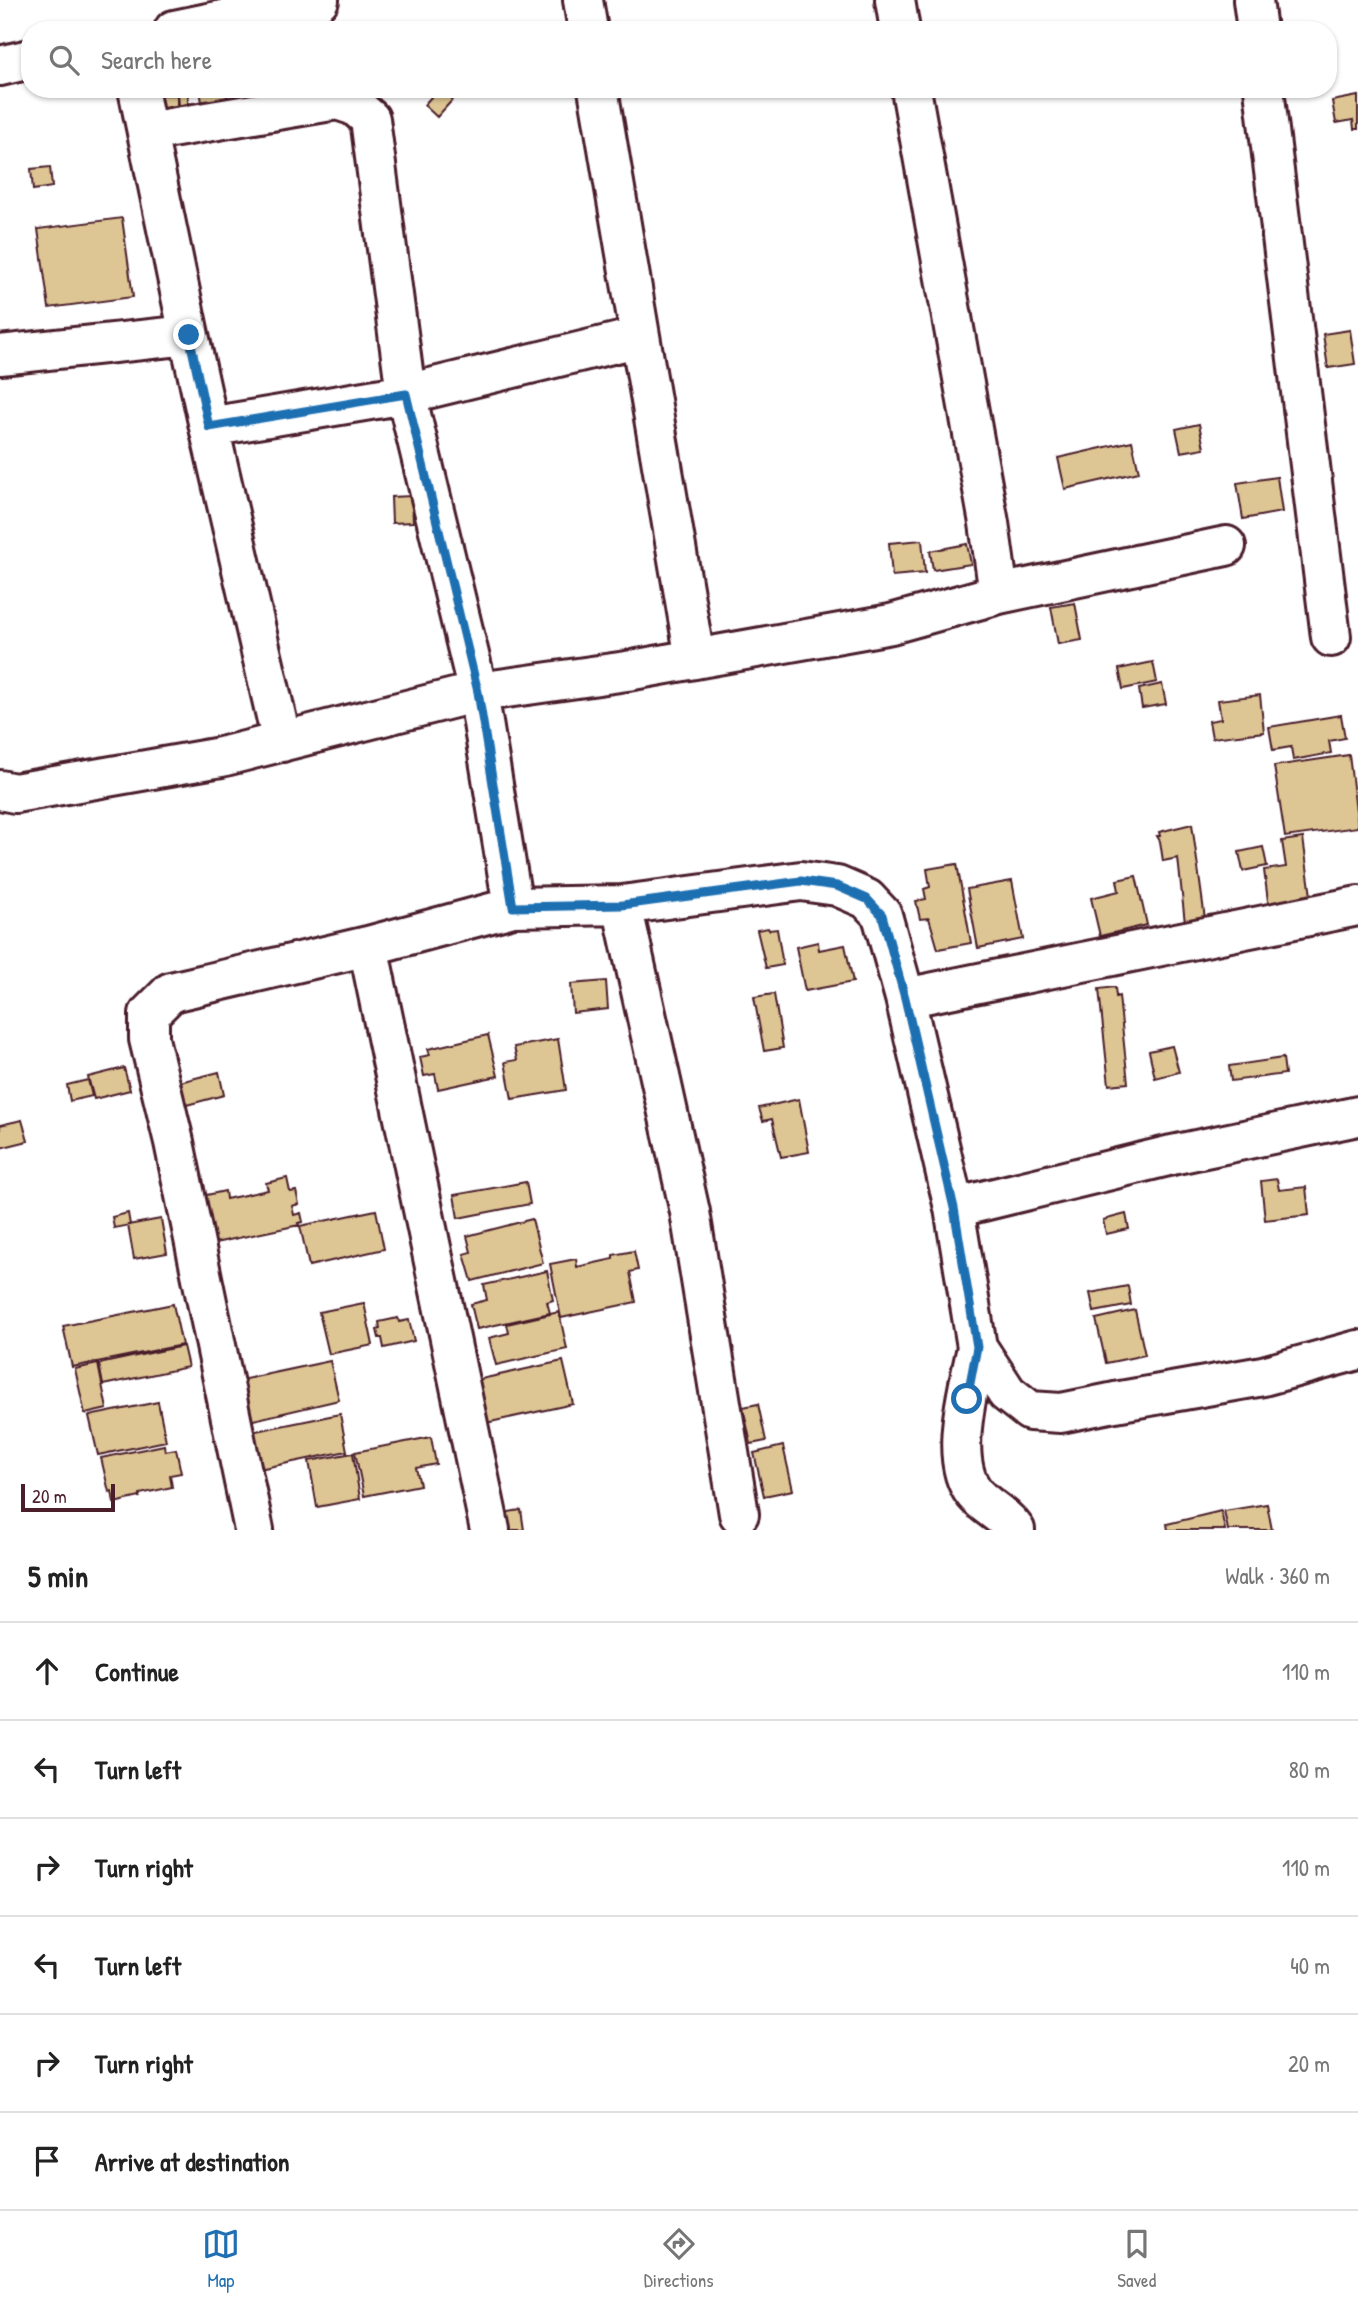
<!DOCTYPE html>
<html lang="en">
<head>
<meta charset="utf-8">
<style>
	:root { --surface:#fff; --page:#f6f6f6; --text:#222; --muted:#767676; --line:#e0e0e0; --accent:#1f6fb2 }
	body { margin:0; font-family:"Patrick Hand",sans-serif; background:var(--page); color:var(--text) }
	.scale { position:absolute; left:21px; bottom:18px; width:94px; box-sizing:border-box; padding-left:7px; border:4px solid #4a1f2b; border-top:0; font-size:19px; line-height:24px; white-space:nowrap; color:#4a1f2b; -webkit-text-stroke:5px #fff; paint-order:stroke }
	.stop { position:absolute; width:21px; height:21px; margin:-16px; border:5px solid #1f6fb2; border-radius:50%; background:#fff }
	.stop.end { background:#1f6fb2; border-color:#fff; box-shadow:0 2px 7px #0008 }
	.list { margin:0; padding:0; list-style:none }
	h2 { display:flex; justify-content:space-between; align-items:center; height:91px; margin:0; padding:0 28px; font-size:30px }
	h2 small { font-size:23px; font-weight:400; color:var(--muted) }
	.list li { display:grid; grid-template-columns:46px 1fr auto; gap:21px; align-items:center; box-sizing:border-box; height:98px; padding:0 28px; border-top:2px solid var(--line) }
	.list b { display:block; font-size:26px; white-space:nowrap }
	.list em { font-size:23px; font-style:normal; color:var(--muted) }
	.icon { flex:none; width:38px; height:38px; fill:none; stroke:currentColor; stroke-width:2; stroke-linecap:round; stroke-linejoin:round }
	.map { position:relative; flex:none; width:1358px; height:1530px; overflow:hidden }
	.search { position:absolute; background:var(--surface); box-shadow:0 2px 5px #0004; left:21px; right:21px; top:21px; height:77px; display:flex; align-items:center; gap:18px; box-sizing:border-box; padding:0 24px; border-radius:28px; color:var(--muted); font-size:26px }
	.sheet { height:679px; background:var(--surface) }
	nav { display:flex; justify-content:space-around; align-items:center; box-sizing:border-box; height:98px; border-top:2px solid var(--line); background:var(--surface); font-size:19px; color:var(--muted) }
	nav a { display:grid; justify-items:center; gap:4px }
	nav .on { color:var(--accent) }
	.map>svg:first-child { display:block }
	.building { fill:#ddc694; stroke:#4a1f2b; stroke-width:2 }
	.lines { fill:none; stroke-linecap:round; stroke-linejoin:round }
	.minor-casing { stroke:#4a1f2b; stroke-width:44 }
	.minor { stroke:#fff; stroke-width:38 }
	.route { stroke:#1f6fb2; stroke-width:9 }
</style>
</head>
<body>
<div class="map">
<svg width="1358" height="1530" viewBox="0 0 1358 1530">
	<rect width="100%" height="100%" fill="#fff"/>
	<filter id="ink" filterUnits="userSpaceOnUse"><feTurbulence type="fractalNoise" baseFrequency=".0143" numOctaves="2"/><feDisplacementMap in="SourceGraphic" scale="14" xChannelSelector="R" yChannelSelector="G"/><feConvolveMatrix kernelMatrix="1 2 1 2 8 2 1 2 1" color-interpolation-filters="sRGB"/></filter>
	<g filter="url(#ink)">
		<path class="building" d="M200 89H226L228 105 203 109Z
			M438 89H449L456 96 437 117 424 105Z
			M178 93H188V106H179Z
			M160 95H177V112H160Z
			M1358 96V129H1354L1353 120 1336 123 1332 101Z
			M50 167 52 187 33 190 31 169Z
			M122 218 133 297 49 308 38 229Z
			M1350 330 1355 364 1328 368 1323 334Z
			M1199 424 1204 448 1181 452 1176 429Z
			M1132 441 1139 472 1065 489 1058 458Z
			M1277 477 1282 512 1243 519 1237 483Z
			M412 496 413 522 392 523 391 497Z
			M922 540 925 573 892 576 889 543Z
			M967 544 971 564 933 570 930 551Z
			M1075 603 1082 640 1058 644 1051 607Z
			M1153 662 1157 682 1123 689 1119 669Z
			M1162 684 1166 704 1142 708 1139 689Z
			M1260 695 1264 732 1212 738 1209 721 1221 719 1218 700Z
			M1341 715 1345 738 1329 741 1331 753 1293 760 1291 747 1273 750 1269 727Z
			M1349 755 1358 827 1285 837 1274 766Z
			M1192 824 1205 919 1185 923 1178 858 1163 861 1160 841 1157 836H1160L1159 832Z
			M1303 838 1312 903 1269 909 1264 870 1286 867 1282 841Z
			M1263 847 1267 866 1243 871 1239 852Z
			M957 864 971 943 938 949 929 918 920 919 916 901 926 899 924 889 930 887 927 869Z
			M1136 876 1147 925 1100 936 1091 898 1119 891 1117 880Z
			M1012 881 1023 939 978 948 967 889Z
			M768 928 769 930 777 929 783 965 766 968 757 930Z
			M818 942 819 950 845 945 853 982 805 991 796 947Z
			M606 981 608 1009 573 1013 571 984Z
			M1115 987 1116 997 1119 996 1128 1083 1109 1085 1099 989Z
			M774 994 783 1048 764 1051 754 997Z
			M488 1035 498 1076 438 1089 435 1074 424 1076 420 1057 430 1055 428 1049Z
			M558 1039 566 1090 512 1099 505 1062 517 1060 514 1047Z
			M1172 1046 1179 1072 1155 1078 1149 1051Z
			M1283 1058 1285 1074 1231 1081 1229 1066Z
			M124 1068 130 1090 94 1099 88 1077Z
			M219 1072 224 1095 179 1107 172 1084Z
			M88 1080 92 1096 70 1101 67 1085Z
			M799 1099 809 1152 781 1157 772 1119 763 1121 759 1108Z
			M22 1120 28 1141 0 1148V1125Z
			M287 1178 290 1192 296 1191 299 1204 292 1206 294 1215 301 1213 303 1222 298 1223 299 1225 210 1244 193 1198 225 1191 226 1199 268 1190 266 1183Z
			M1277 1179 1279 1190 1306 1187 1309 1215 1265 1220 1261 1181Z
			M526 1182 530 1204 458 1218 454 1195Z
			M376 1210 384 1249 309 1266 300 1226Z
			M128 1213 130 1225 114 1228 112 1217Z
			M1126 1214 1129 1229 1106 1234 1103 1220Z
			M161 1219 167 1253 134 1259 128 1225Z
			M532 1219 543 1263 472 1281 464 1254 471 1252 467 1236Z
			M634 1251 638 1270 630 1272 636 1302 561 1318 550 1264 576 1259 577 1267 613 1259V1255Z
			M547 1271 553 1300 547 1302 550 1313 477 1329 471 1304 487 1300 484 1285Z
			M1128 1286 1131 1305 1094 1312 1090 1293Z
			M364 1303 373 1345 329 1354 319 1312Z
			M173 1304 182 1345 72 1367 63 1326Z
			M1135 1310 1145 1355 1106 1363 1096 1319Z
			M559 1312 567 1349 496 1365 489 1338 509 1333 507 1324Z
			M398 1318 399 1322 409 1320 414 1341 384 1348 382 1338H379L377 1330 380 1329 379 1322Z
			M183 1346 188 1367 103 1385 99 1364Z
			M330 1361 339 1400 245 1422 236 1381Z
			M563 1361 573 1404 481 1424 472 1381Z
			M98 1364 107 1409 85 1414 75 1369Z
			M158 1402 166 1441 98 1455 89 1416Z
			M758 1404 766 1441 751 1444 743 1407Z
			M340 1414 347 1451 254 1470 246 1433Z
			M431 1437 436 1464 416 1468 420 1485 364 1496 355 1452Z
			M164 1445 165 1451 176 1449 181 1473 170 1475 172 1487 140 1494V1497L114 1503 112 1491 109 1492 101 1458Z
			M783 1446 793 1490 764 1496 754 1453Z
			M353 1453 360 1499 317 1507 309 1461Z
			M1267 1504 1272 1530H1228L1224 1511Z
			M521 1510 524 1530H505L502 1513Z
			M1221 1511 1225 1530H1168L1167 1524Z"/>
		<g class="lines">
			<defs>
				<path id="minor" d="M583 0 588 30
					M895 0 900 30
					M1253 0 1257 30
					M174 30 319 0
					M0 66 30 59
					M138 89 189 335
					M598 89 695 659
					M1264 89 1331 637
					M147 132 337 100 355 106 370 119 406 394 478 692 513 907
					M0 355 189 335 209 427 406 394 640 337
					M209 427 282 742
					M999 594 1226 546
					M0 790 15 793 221 757 478 692 627 671 891 624 999 594 989 523 911 89
					M622 905 801 881 837 886 867 899 882 915 905 998 954 1208 977 1347 1007 1393 1030 1411 1061 1413 1115 1402 1263 1376 1358 1350
					M905 998 1358 906
					M954 1208 1172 1155 1358 1116
					M977 1347C969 1387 947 1460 975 1494 987 1508 1005 1515 1015 1530
					M254 1530 174 1142 149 1039V1014L171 992 368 946
					M490 1530 368 946 513 907 622 905 690 1212 739 1514"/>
			</defs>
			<use href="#minor" class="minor-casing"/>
			<use href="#minor" class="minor"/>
		</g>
	</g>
	<g class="lines" filter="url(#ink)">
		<path class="route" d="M189 335 209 427 406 394 478 692 513 907 622 905 801 881 837 886 867 899 882 915 905 998 954 1208 977 1347 967 1399"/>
	</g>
</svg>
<div class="scale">20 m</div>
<div class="stop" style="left:967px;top:1399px"></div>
<div class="stop end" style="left:189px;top:335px"></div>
<div class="search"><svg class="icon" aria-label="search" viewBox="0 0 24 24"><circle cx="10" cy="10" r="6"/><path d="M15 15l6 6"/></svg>Search here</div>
</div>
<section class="sheet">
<h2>5 min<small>Walk · 360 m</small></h2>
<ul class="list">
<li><svg class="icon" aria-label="ahead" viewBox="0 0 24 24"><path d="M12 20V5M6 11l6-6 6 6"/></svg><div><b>Continue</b></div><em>110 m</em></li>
<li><svg class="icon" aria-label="left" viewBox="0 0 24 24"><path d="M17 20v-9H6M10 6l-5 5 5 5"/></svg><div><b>Turn left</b></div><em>80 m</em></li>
<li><svg class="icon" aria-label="right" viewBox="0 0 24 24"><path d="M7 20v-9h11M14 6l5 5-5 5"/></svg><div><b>Turn right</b></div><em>110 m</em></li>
<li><svg class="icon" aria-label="left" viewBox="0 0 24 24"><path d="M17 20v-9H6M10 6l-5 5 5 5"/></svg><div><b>Turn left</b></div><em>40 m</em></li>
<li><svg class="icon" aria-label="right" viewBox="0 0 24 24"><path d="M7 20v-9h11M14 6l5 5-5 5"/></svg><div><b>Turn right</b></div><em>20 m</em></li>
<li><svg class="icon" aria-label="arrive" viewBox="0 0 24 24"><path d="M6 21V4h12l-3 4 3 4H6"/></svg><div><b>Arrive at destination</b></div></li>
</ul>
</section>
<nav>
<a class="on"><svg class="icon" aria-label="map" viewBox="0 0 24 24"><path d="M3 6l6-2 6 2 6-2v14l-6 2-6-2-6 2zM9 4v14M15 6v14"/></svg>Map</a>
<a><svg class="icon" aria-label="directions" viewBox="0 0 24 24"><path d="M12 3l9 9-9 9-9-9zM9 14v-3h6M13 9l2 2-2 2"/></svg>Directions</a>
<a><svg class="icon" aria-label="saved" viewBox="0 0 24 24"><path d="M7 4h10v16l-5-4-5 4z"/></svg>Saved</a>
</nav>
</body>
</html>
